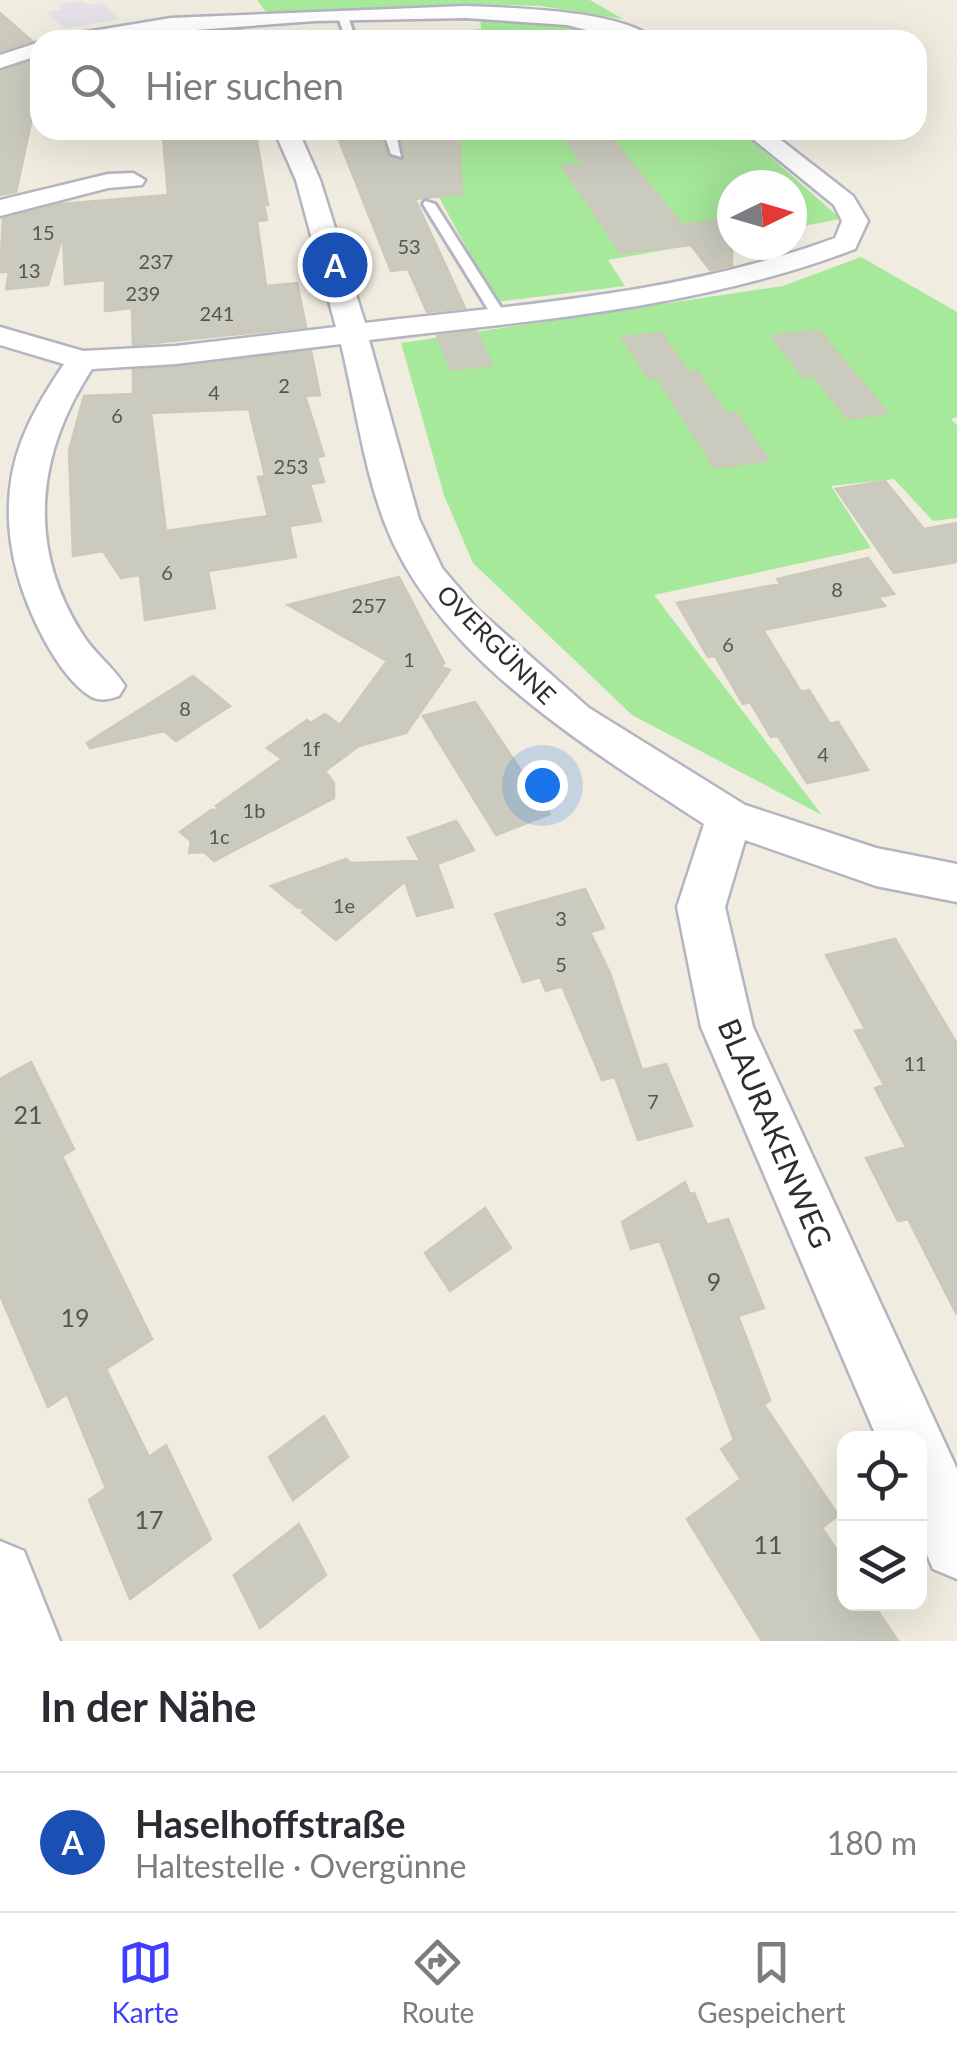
<!DOCTYPE html>
<html lang="de">
<head>
<meta charset="utf-8">
<style>
	:root { --surface:#fff; --page:#f7f7f7; --text:#2b2b33; --muted:#7c7c81; --line:#e1e1e2; --accent:#3f3eff }
	body { margin:0; font-family:Lato,sans-serif; background:var(--page); color:var(--text) }
	.controls { position:absolute; right:30px; bottom:30px; display:grid; overflow:hidden; border-radius:20px; box-shadow:0 10px 40px #0002 }
	.controls button { width:90px; height:90px; display:grid; place-items:center; padding:0; border:0; border-bottom:2px solid var(--line); background:var(--surface); color:var(--text); font:50px sans-serif }
	.compass { position:absolute; left:717px; top:170px; width:90px; height:90px; border-radius:50%; background:var(--surface); box-shadow:0 10px 40px #0002; rotate:85deg }
	.you { position:absolute; left:542px; top:785px; width:35px; height:35px; margin:-25px; border:8px solid #fff; border-radius:50%; background:#1a73e8; box-shadow:0 0 0 15px #1a73e833 }
	.badge { display:grid; place-items:center; width:65px; height:65px; border-radius:50%; background:var(--accent); color:#fff; font-size:32px; font-weight:700 }
	.pin { position:absolute; translate:-50% -50%; border:5px solid #fff; box-shadow:0 2px 10px #0006 }
	.list { margin:0; padding:0; list-style:none }
	h2 { display:flex; justify-content:space-between; align-items:center; height:130px; margin:0; padding:0 40px; font-size:42px }
	h2 small { font-size:32px; font-weight:400; color:var(--muted) }
	.list li { display:grid; grid-template-columns:65px 1fr auto; gap:30px; align-items:center; box-sizing:border-box; height:140px; padding:0 40px; border-top:2px solid var(--line) }
	.list b { display:block; font-size:38px; white-space:nowrap }
	.list p { margin:0; font-size:32px; white-space:nowrap; color:var(--muted) }
	.list em { font-size:32px; font-style:normal; color:var(--muted) }
	.icon { flex:none; width:55px; height:55px; fill:none; stroke:currentColor; stroke-width:2; stroke-linecap:round; stroke-linejoin:round }
	.map { position:relative; flex:none; width:957px; height:1641px; overflow:hidden }
	.search { position:absolute; background:var(--surface); box-shadow:0 10px 40px #0002; left:30px; right:30px; top:30px; height:110px; display:flex; align-items:center; gap:25px; box-sizing:border-box; padding:0 35px; border-radius:30px; color:var(--muted); font-size:38px }
	.sheet { height:270px; background:var(--surface) }
	nav { display:flex; justify-content:space-around; align-items:center; box-sizing:border-box; height:140px; border-top:2px solid var(--line); background:var(--surface); font-size:28px; color:var(--muted) }
	nav a { display:grid; justify-items:center; gap:5px }
	nav .on { color:var(--accent) }
	.map>svg:first-child { display:block }
	.industrial { fill:#e4e1e8 }
	.green { fill:#a6e99a }
	.building { fill:#cbcabe; stroke:#ccc9b9; stroke-width:2.5; fill-rule:evenodd }
	.lines { fill:none; stroke-linecap:round; stroke-linejoin:round }
	.service-casing { stroke:#b4b4c2; stroke-width:6 }
	.minor-casing { stroke:#b4b4c2; stroke-width:5 }
	.service { fill:#fff; fill-rule:evenodd }
	.minor { fill:#fff; fill-rule:evenodd }
	.labels { text-anchor:middle; dominant-baseline:central; stroke-width:8; stroke-linejoin:round; paint-order:stroke }
	.number-label { font-size:20px; fill:#555552 }
	.street-label { font-size:25px; fill:#2e2e2e; stroke:#fff }
	.near-number-label { font-size:25px; fill:#555552 }
	.near-street-label { font-size:30px; fill:#2e2e2e; stroke:#fff }
</style>
</head>
<body>
<div class="map">
<svg width="957" height="1641" viewBox="0 0 957 1641">
	<rect width="100%" height="100%" fill="#f0ece0"/>
	<path class="industrial" d="M83 1 88 5 103 3 120 19 64 29 47 12 62 9 58 4Z"/>
	<path class="green" d="M257 0H590L623 19 541 6 466 4 267 13Z
		M480 15 556 21 628 40H392L481 29Z
		M430 130H740L841 219 792 228V185H732V238L608 260 625 286 496 302 417 157Z
		M861 257 957 312V417L951 419 957 425V518L933 521 894 479 831 486 871 548 654 595 822 815 632 715 473 563 444 495 401 343 783 286Z"/>
	<path class="building" d="M0 13 32 41 0 51Z
		M241 30 254 40H184V34Z
		M40 59V81L16 192 0 195V71Z
		M197 130H255L268 205H264L267 220 257 221 266 286 297 283 306 327 133 345 132 308 105 311V280L65 284 63 235 48 285 6 289 9 272H0L3 219 61 204 168 195 163 138Z
		M335 130H380L387 155 400 161 405 156 399 130H459L462 194 415 199 465 308 427 312 408 269 391 271Z
		M558 130H605L682 225 732 219V265L710 270 691 245 621 253 562 166 583 164Z
		M818 330 888 413 848 419 813 375 804 377 772 336Z
		M476 331 492 365 451 370 437 336Z
		M661 333 688 372 697 371 726 414 736 413 769 460 715 468 657 377 648 378 622 337Z
		M311 351 320 395 305 396 324 456 317 457 324 482 310 484 321 521 289 526 296 557 208 571 215 608 145 620 140 575 121 578 103 551 73 556 69 451 84 396 133 394V370ZM249 409 265 476 258 477 268 516 166 531 151 413Z
		M885 481 924 529 957 523V562L894 573 836 489Z
		M868 558 894 594 878 597 885 606 763 630 801 692 809 690 830 724 838 722 868 770 807 783 778 736 771 737 750 702 743 704 715 656 708 657 677 603 780 584 777 579Z
		M399 577 444 663 441 667 450 670 406 733 359 746 325 771 334 783V798L214 861 204 852 189 853 191 841 180 832 211 810H220L216 806 282 759 267 748 307 720 311 723 325 714 340 725 387 661 288 605Z
		M193 676 230 706 176 741 164 731 90 748 87 743Z
		M475 702 550 814 496 835 423 716Z
		M456 821 474 850 437 864 453 907 417 916 405 881 336 940 302 912 308 908H298L271 886 346 859 351 863 420 861 408 838Z
		M585 889 604 928 590 932 610 973 642 1070 666 1064 692 1126 638 1140 615 1077 602 1080 562 986 546 991 540 977 523 982 495 914Z
		M895 939 957 1044V1315L908 1219 898 1221 866 1158 906 1147 875 1088 884 1085 855 1031 865 1029 826 955Z
		M31 1062 74 1149 62 1156 152 1339 106 1369 149 1457 166 1445 211 1539 130 1599 89 1500 106 1488 67 1394 48 1407 0 1295V1079Z
		M685 1182 690 1194 694 1193 707 1225 728 1219 764 1308 738 1316 770 1400 764 1405 838 1515 822 1528 844 1561V1604H873L898 1641H762L687 1519 741 1479 721 1449 734 1440 660 1241 631 1249 622 1222Z
		M485 1208 511 1248 450 1291 425 1253Z
		M324 1416 348 1457 293 1500 269 1457Z
		M299 1524 326 1575 260 1628 234 1575Z"/>
	<g class="lines">
		<defs>
			<path id="service" d="M342 11 347 14 356 40H346L337 14Z
				M383 130H395L401 157 391 154Z
				M425 201 435 204 505 314 503 317 491 314 423 204Z"/>
			<path id="minor" d="M466 6C510 8 624 10 655 40H626L567 25 466 18 315 21 59 40 62 36 171 18Z
				M40 42V55L0 68V55Z
				M274 130H298L320 180 365 323C524 304 684 294 835 238L842 221 834 205 742 130H768L853 196 868 221 855 249C698 309 535 320 369 340L419 519 442 568 477 609 589 708 745 805 876 848 957 864V902L876 886 745 840 725 907 753 1027 957 1469V1579L933 1569 920 1538V1438H877L701 1027 677 907 704 824C588 748 435 657 384 521 363 465 355 402 341 344L176 364 92 369C37 453 26 544 81 632 93 653 113 666 125 686L119 696C109 699 100 702 90 696 56 674 27 610 17 572 10 546 7 517 10 489 15 441 38 403 64 364L0 345V327L83 351 176 346 336 327 296 180Z
				M133 173 145 180 142 185 108 188 0 216V200L108 174Z
				M0 1541 24 1551 60 1641H0Z"/>
		</defs>
		<use href="#service" class="service-casing"/>
		<use href="#minor" class="minor-casing"/>
		<use href="#service" class="service"/>
		<use href="#minor" class="minor"/>
	</g>
	<g class="labels">
		<g class="number-label">
			<text x="43" y="232">15</text>
			<text x="409" y="246">53</text>
			<text x="156" y="261">237</text>
			<text x="29" y="270">13</text>
			<text x="143" y="293">239</text>
			<text x="217" y="313">241</text>
			<text x="284" y="385">2</text>
			<text x="214" y="392">4</text>
			<text x="117" y="415">6</text>
			<text x="291" y="466">253</text>
			<text x="167" y="572">6</text>
			<text x="837" y="589">8</text>
			<text x="369" y="605">257</text>
			<text x="728" y="644">6</text>
			<text x="409" y="659">1</text>
			<text x="185" y="708">8</text>
			<text x="311" y="748">1f</text>
			<text x="823" y="754">4</text>
			<text x="254" y="810">1b</text>
			<text x="219" y="836">1c</text>
			<text x="344" y="905">1e</text>
			<text x="561" y="918">3</text>
			<text x="561" y="964">5</text>
			<text x="915" y="1063">11</text>
			<text x="653" y="1101">7</text>
		</g>
		<g class="street-label">
			<text transform="translate(497 644) rotate(45)">OVERGÜNNE</text>
		</g>
		<g class="near-number-label">
			<text x="28" y="1114">21</text>
			<text x="714" y="1281">9</text>
			<text x="75" y="1317">19</text>
			<text x="149" y="1519">17</text>
			<text x="768" y="1544">11</text>
		</g>
		<g class="near-street-label">
			<text transform="translate(776 1133) rotate(67)">BLAURAKENWEG</text>
		</g>
	</g>
</svg>
<div class="controls">
<button><svg class="icon" aria-label="locate" viewBox="0 0 24 24"><circle cx="12" cy="12" r="6"/><path d="M12 2v4M12 18v4M2 12h4M18 12h4"/></svg></button>
<button><svg class="icon" aria-label="layers" viewBox="0 0 24 24"><path d="M12 4l9 5-9 5-9-5zM3 14l9 5 9-5"/></svg></button>
</div>
<svg class="compass" viewBox="-18 -18 36 36"><path d="M0-13l5 13h-10z" fill="#e53935"/><path d="M0 13l5-13h-10z" fill="#7c7c81"/></svg>
<div class="you"></div>
<div class="pin badge" style="left:335px;top:265px;background:#1a4fb4">A</div>
<div class="search"><svg class="icon" aria-label="search" viewBox="0 0 24 24"><circle cx="10" cy="10" r="6"/><path d="M15 15l6 6"/></svg>Hier suchen</div>
</div>
<section class="sheet">
<h2>In der Nähe<small></small></h2>
<ul class="list">
<li><span class="badge" style="background:#1a4fb4">A</span><div><b>Haselhoffstraße</b><p>Haltestelle · Overgünne</p></div><em>180 m</em></li>
</ul>
</section>
<nav>
<a class="on"><svg class="icon" aria-label="map" viewBox="0 0 24 24"><path d="M3 6l6-2 6 2 6-2v14l-6 2-6-2-6 2zM9 4v14M15 6v14"/></svg>Karte</a>
<a><svg class="icon" aria-label="directions" viewBox="0 0 24 24"><path d="M12 3l9 9-9 9-9-9zM9 14v-3h6M13 9l2 2-2 2"/></svg>Route</a>
<a><svg class="icon" aria-label="saved" viewBox="0 0 24 24"><path d="M7 4h10v16l-5-4-5 4z"/></svg>Gespeichert</a>
</nav>
</body>
</html>
